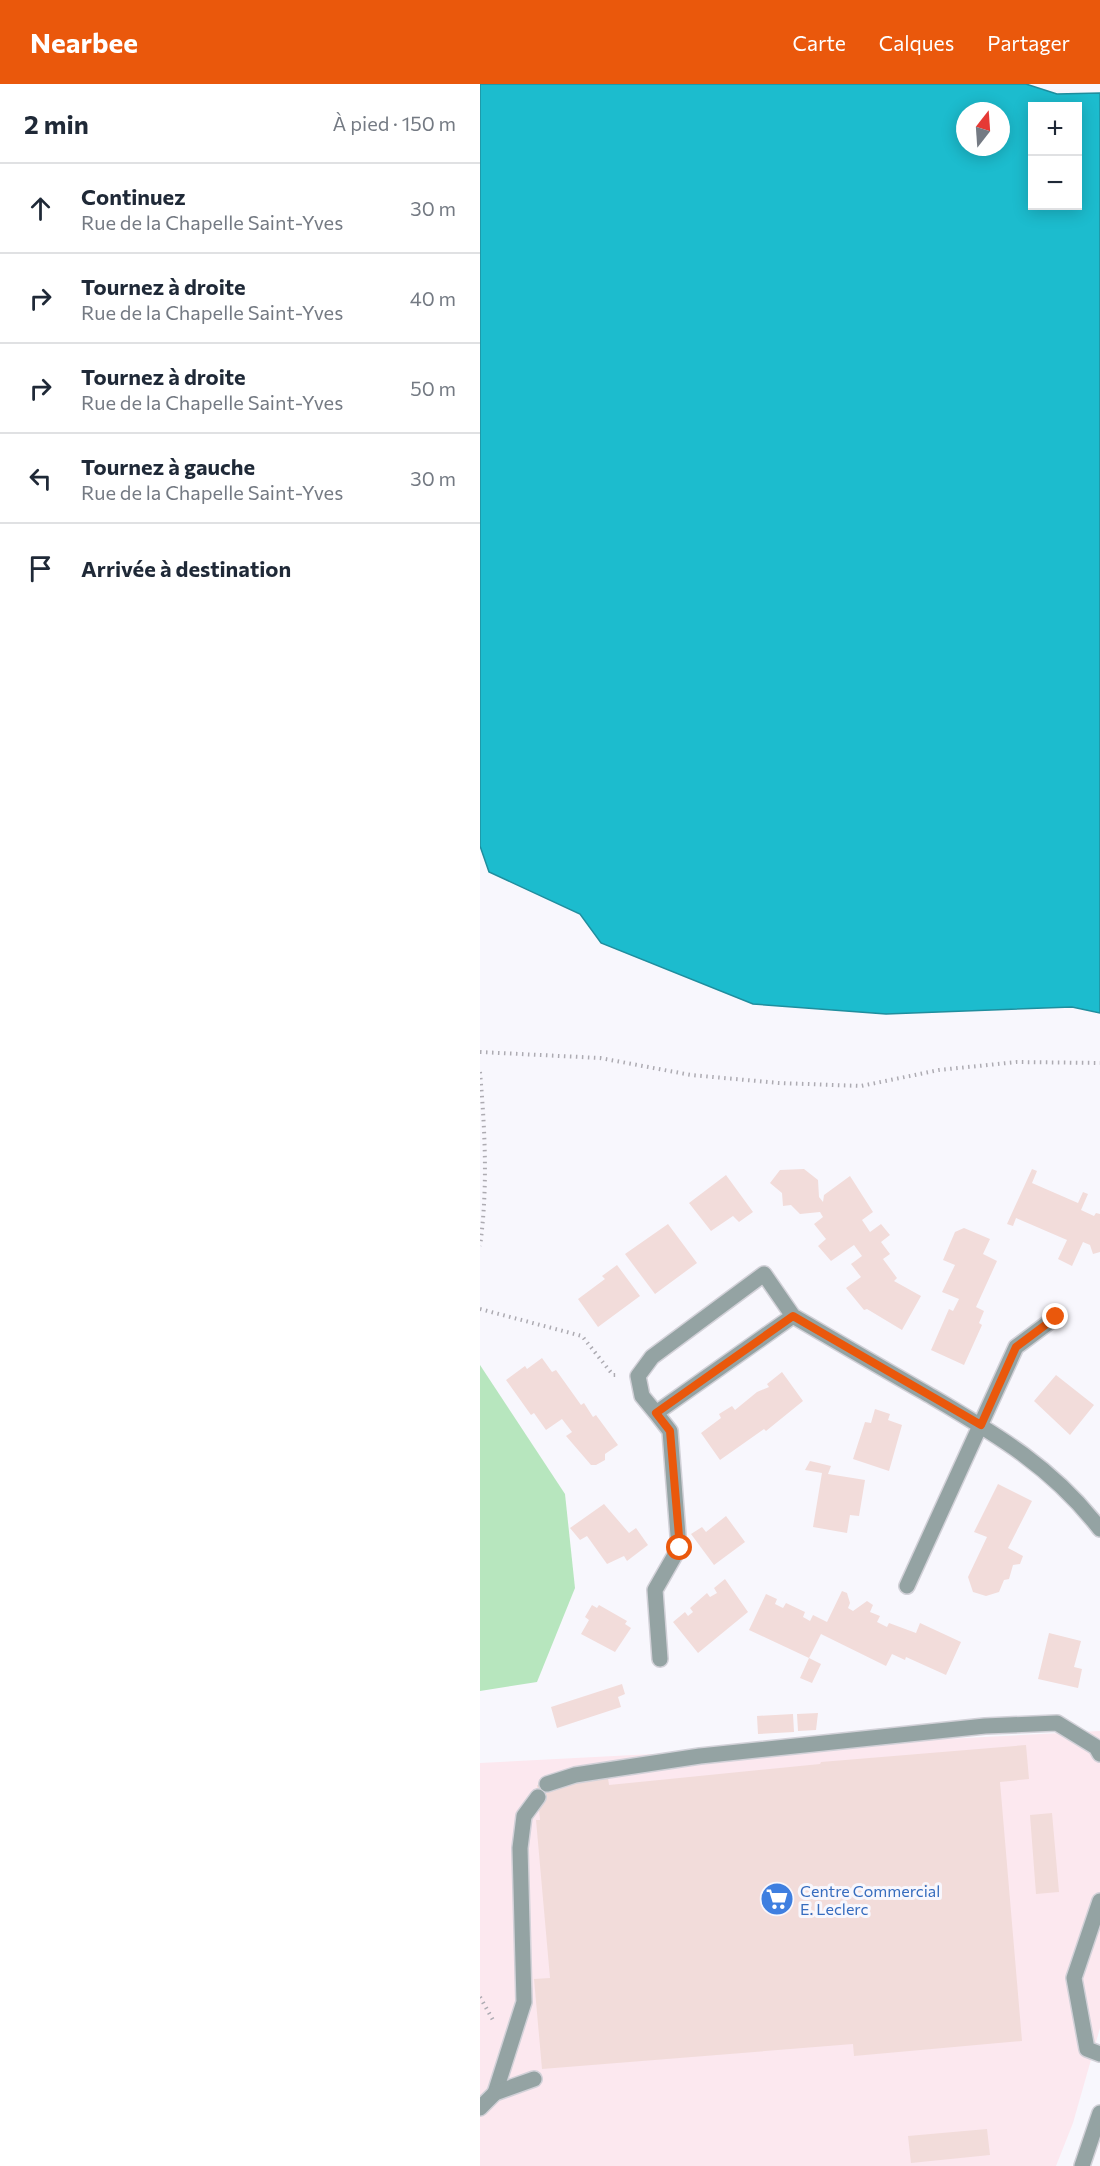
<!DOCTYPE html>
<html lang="fr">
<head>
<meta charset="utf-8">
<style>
	:root { --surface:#fff; --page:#f6f6f7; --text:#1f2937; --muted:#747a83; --line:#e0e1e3; --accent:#ea580c }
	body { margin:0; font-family:Commissioner,sans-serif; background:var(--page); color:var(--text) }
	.controls { position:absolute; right:18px; top:18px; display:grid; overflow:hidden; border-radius:0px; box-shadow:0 3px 15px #0003 }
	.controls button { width:54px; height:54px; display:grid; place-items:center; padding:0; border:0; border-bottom:2px solid var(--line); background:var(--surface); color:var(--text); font:30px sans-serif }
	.compass { position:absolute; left:476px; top:18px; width:54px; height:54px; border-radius:50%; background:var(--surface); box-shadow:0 3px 15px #0003; rotate:17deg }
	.stop { position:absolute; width:18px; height:18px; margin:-14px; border:4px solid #ea580c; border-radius:50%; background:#fff }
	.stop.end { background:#ea580c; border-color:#fff; box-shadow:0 2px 6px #0008 }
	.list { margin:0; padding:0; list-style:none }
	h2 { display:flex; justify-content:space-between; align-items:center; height:78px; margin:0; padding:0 24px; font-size:26px }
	h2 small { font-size:20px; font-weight:400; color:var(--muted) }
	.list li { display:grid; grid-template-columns:39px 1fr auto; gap:18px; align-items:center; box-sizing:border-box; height:90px; padding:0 24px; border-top:2px solid var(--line) }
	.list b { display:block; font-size:22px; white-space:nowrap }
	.list p { margin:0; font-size:20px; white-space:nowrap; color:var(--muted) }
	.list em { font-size:20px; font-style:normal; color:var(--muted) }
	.icon { flex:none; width:33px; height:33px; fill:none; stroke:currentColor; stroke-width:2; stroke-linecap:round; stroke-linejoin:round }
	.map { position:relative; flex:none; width:620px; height:2082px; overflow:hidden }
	header { display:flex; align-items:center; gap:36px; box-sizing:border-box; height:84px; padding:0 30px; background:var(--accent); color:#fff }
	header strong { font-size:28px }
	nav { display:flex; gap:33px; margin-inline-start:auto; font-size:21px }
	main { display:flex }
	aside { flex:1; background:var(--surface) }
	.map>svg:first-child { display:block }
	.commercial { fill:#fce8ef }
	.green { fill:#b7e6be }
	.water { fill:#1cbcce; stroke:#1f8e9e; stroke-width:1.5; fill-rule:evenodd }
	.building { fill:#f2dcda }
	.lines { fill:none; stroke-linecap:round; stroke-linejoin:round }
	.service-casing { stroke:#d2d1d8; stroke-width:18 }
	.minor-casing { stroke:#d2d1d8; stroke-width:18 }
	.path { stroke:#adabb2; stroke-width:4; stroke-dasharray:1.5 4.5; stroke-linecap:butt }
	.service { stroke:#94a3a3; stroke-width:15 }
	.minor { stroke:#94a3a3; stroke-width:15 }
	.route { stroke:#ea580c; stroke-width:8 }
	.labels { text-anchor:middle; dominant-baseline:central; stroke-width:6; stroke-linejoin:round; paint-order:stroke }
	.shop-label { font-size:16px; fill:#366cbe; stroke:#f8f7fd; text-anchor:start }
</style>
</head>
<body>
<header>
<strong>Nearbee</strong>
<nav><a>Carte</a><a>Calques</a><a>Partager</a></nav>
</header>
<main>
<aside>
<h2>2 min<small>À pied · 150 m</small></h2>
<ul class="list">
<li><svg class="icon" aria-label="ahead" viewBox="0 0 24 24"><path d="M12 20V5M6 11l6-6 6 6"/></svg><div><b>Continuez</b><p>Rue de la Chapelle Saint-Yves</p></div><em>30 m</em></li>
<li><svg class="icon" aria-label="right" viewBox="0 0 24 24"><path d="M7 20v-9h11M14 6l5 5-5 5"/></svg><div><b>Tournez à droite</b><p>Rue de la Chapelle Saint-Yves</p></div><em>40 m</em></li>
<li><svg class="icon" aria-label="right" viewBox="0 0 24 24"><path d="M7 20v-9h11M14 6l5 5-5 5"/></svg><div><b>Tournez à droite</b><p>Rue de la Chapelle Saint-Yves</p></div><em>50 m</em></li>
<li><svg class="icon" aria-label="left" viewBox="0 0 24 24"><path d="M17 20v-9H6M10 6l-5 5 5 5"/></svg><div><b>Tournez à gauche</b><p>Rue de la Chapelle Saint-Yves</p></div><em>30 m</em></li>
<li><svg class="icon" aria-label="arrive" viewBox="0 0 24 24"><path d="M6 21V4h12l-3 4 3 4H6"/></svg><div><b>Arrivée à destination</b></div></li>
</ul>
</aside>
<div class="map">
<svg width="620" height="2082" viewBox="0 0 620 2082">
	<rect width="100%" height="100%" fill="#f8f7fd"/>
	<path class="commercial" d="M620 1647V1944L593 2039 576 2082H0V1679Z"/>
	<path class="green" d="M0 1281 85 1410 95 1504 57 1598 0 1607Z"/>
	<path class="water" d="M0 0H546L577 10 620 9V929L592 923 406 930 273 920 121 859 100 830 9 788 0 762ZM552 22H598V122H552ZM485 27H521V63H485Z"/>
	<path class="building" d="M324 1085 338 1096 339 1113 343 1118 344 1111 370 1092 393 1128 382 1136 390 1148 401 1140 410 1151 401 1158 410 1170 403 1175 417 1194 414 1197 441 1212 422 1246 387 1225 384 1226 366 1204 381 1193 371 1180 382 1172 374 1161 351 1177 338 1162 346 1155 334 1140 343 1133 340 1128 320 1130 311 1121 303 1122 302 1109 290 1099 300 1086Z
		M552 1085 557 1087 552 1099 598 1119 603 1108 608 1110 601 1126 614 1132 616 1129 620 1130V1168L613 1170 610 1161 603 1158 592 1182 578 1175 587 1156 536 1134 533 1142 527 1140Z
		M246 1091 273 1128 259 1138 253 1132 231 1147 209 1119Z
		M188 1140 217 1179 175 1210 145 1170Z
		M484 1144 510 1155 503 1170 517 1177 496 1223 504 1227 499 1239 502 1241 484 1281 451 1266 469 1225 473 1227 479 1215 462 1208 475 1181 463 1176 475 1148Z
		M137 1181 160 1212 118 1243 98 1215 125 1195 122 1192Z
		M62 1274 72 1288 76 1286 101 1321 104 1319 113 1333 116 1331 138 1361 125 1370V1376L116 1381H111L86 1352 92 1348 82 1335 66 1346 54 1329 51 1331 26 1296 45 1282 47 1285Z
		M302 1288 323 1317 286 1347 284 1345 240 1376 221 1349 241 1334 239 1330 252 1322 255 1326 277 1308 289 1303 287 1300Z
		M576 1291 614 1321 590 1351 554 1317Z
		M395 1325 410 1330 408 1336 422 1341 409 1387 373 1375 385 1338 391 1339Z
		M330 1377 351 1382 348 1390 385 1396 379 1432 370 1431 367 1449 333 1443 342 1389 325 1386Z
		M518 1400 552 1417 528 1464 543 1472 540 1480 533 1481 529 1495 524 1496 519 1508 506 1512 493 1508 488 1493 507 1453 494 1448Z
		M124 1420 149 1449 156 1444 168 1461 147 1477 144 1472 127 1480 107 1452 100 1456 90 1444Z
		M246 1432 265 1458 234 1481 211 1450 222 1443 226 1448Z
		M245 1495 268 1528 218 1569 193 1538 205 1528 208 1532 213 1528 210 1524 227 1509 230 1513 237 1509 234 1504Z
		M362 1507 367 1509 370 1519 368 1524 373 1527 387 1517 393 1521 390 1528 400 1532 397 1538 407 1543 409 1539 436 1549 440 1539 481 1558 466 1591 426 1573 425 1576 412 1570 406 1582 341 1550 329 1574 269 1546 286 1510 297 1515 295 1520 303 1524 306 1519 325 1528 323 1533 330 1537 333 1531 347 1538Z
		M112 1521 117 1524 119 1521 147 1537 145 1540 151 1544 135 1568 101 1550 109 1536 105 1533Z
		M569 1549 601 1557 594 1583 602 1585 598 1604 558 1595Z
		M329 1574 341 1580 332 1599 320 1594Z
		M142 1600 145 1610 138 1613 141 1623 77 1644 71 1623Z
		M338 1629 336 1646 318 1647 317 1630Z
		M313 1630 314 1648 278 1650 277 1632Z
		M546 1661 549 1695 520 1698 542 1957 374 1972 373 1960 62 1985 54 1895 70 1894 56 1736H60L57 1701 128 1694 129 1701 340 1680 341 1678Z
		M572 1729 579 1808 556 1810 550 1731Z
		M507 2045 510 2071 431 2079 428 2052Z"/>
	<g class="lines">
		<defs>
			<path id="service" d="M67 1700 95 1691 220 1672 505 1642 577 1639 616 1663 620 1670
				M620 1817 594 1894 607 1965 620 1970
				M15 2009 44 1918 40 1764 44 1732 58 1713"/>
			<path id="minor" d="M176 1329 162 1312 158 1292 172 1273 284 1190 313 1232
				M427 1502 536 1263 576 1233
				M180 1575 175 1506 199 1464 190 1347 176 1329 313 1232C356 1257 400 1283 444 1308 512 1348 571 1381 620 1445
				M0 2024 15 2009 54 1995
				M602 2082 620 2029"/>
		</defs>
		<use href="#service" class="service-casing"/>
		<use href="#minor" class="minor-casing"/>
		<path class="path" d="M0 968 120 974 211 991 299 999 381 1002 459 986 537 978 620 979
			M0 988C5 1046 8 1104 0 1162
			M0 1225 102 1252 133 1291H136
			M0 1913 13 1936"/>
		<use href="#service" class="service"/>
		<use href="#minor" class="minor"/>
	</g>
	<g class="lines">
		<path class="route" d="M200 1464 190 1347 176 1329 313 1232 501 1341 536 1263 576 1233"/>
	</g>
	<defs>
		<symbol id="supermarket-disc" viewBox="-11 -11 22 22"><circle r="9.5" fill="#3f7fe0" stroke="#f8f7fd"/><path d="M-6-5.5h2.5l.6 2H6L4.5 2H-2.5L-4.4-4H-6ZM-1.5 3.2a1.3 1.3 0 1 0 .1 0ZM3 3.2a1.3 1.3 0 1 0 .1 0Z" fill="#fff"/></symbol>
	</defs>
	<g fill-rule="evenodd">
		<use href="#supermarket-disc" x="278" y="1796" width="38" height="38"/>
	</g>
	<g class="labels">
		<g class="shop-label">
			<text x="320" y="1806">Centre Commercial<tspan x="320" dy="18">E. Leclerc</tspan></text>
		</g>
	</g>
</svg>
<div class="controls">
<button>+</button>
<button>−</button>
</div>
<svg class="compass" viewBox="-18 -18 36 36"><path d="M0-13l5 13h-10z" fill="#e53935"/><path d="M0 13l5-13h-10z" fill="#747a83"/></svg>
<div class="stop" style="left:200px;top:1464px"></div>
<div class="stop end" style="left:576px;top:1233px"></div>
</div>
</main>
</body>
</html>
